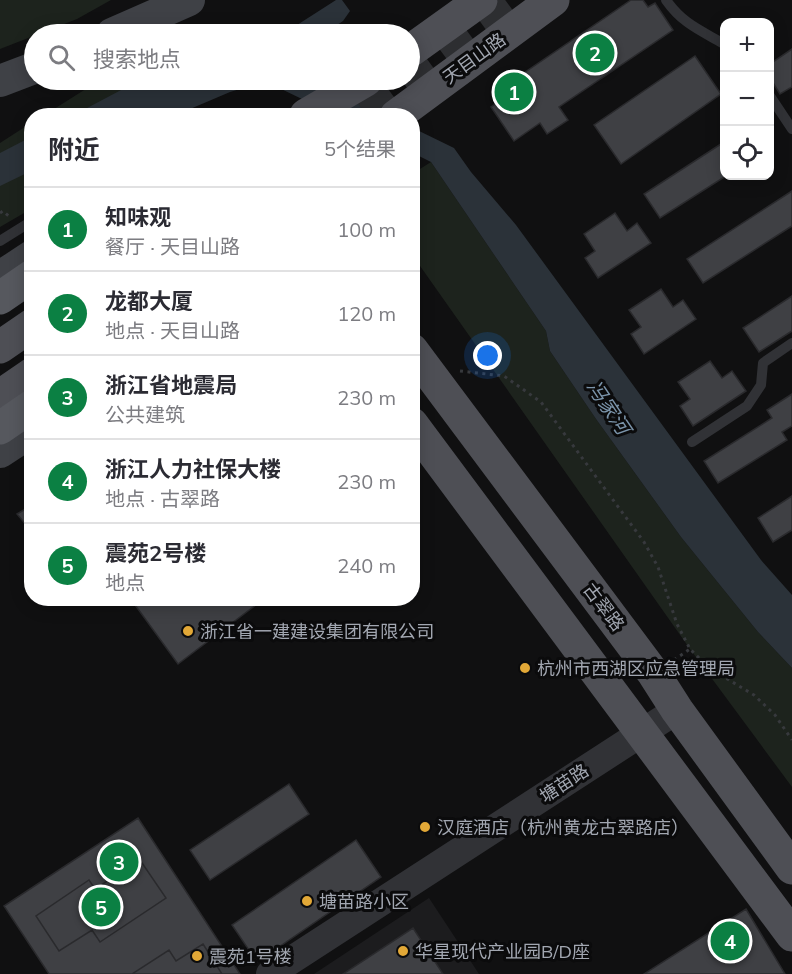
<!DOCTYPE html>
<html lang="zh">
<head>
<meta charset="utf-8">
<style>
	:root { --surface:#fff; --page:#f7f7f7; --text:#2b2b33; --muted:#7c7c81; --line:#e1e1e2; --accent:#0b8043 }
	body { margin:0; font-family:Mulish,"Noto Sans SC",sans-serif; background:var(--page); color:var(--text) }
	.controls { position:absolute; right:18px; top:18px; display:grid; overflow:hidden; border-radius:12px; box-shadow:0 3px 15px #0003 }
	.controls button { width:54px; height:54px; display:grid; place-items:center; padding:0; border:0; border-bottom:2px solid var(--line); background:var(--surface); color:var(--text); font:30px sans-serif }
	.you { position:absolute; left:488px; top:356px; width:21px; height:21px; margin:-15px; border:4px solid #fff; border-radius:50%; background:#1a73e8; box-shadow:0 0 0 9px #1a73e833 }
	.badge { display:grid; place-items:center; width:39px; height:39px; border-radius:50%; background:var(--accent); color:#fff; font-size:20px; font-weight:700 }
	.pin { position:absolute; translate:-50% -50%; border:3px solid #fff; box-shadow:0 2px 6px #0006 }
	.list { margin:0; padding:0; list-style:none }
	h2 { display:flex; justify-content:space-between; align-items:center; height:78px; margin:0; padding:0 24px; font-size:26px }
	h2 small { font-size:20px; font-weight:400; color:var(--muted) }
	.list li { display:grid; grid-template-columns:39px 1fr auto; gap:18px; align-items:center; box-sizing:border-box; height:84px; padding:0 24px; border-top:2px solid var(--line) }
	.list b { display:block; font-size:22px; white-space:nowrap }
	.list p { margin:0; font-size:20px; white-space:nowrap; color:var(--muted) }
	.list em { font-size:20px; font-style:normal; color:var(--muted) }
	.icon { flex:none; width:33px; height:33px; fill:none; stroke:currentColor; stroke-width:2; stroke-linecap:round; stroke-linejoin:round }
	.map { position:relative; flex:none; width:792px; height:974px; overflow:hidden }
	.search { position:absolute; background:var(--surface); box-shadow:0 3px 15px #0003; left:24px; top:24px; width:396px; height:66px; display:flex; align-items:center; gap:15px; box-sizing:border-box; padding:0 21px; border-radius:33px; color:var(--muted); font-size:22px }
	.panel { position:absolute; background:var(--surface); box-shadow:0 3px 15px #0003; left:24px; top:108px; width:396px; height:498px; border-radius:24px }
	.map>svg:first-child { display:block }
	.built { fill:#1c1c1e }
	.green { fill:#1d231d }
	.water { fill:#2b3239 }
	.building { fill:#3f4044; stroke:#2a2a2d; stroke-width:1.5 }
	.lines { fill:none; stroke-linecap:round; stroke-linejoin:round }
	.trunk-tunnel { stroke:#2d2e31; stroke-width:33; stroke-dasharray:33 16; stroke-linecap:butt }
	.path { stroke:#37393d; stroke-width:3; stroke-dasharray:3 4.5; stroke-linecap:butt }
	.service { stroke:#313236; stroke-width:10 }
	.tertiary { stroke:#313236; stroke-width:28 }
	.secondary { stroke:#3f4146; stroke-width:32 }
	.primary { stroke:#4e4f55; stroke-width:33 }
	.trunk { stroke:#56585e; stroke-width:33 }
	.primary-bridge { stroke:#4e4f55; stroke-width:33 }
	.poi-dot { fill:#e2a837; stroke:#0b0b0c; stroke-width:2 }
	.labels { text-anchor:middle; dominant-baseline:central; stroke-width:6; stroke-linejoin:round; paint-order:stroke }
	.street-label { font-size:18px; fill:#a2a7b1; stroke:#0b0b0c }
	.poi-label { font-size:18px; fill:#a2a7b1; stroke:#0b0b0c; text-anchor:start }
	.water-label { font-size:20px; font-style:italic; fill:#7b94aa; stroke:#0b0b0c }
</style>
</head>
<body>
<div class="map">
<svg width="792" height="974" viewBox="0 0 792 974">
	<rect width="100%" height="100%" fill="#101011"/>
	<path class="built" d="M429 898 479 974H314Z"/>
	<path class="green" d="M0 0H111L77 19 0 49Z
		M100 80H112L175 111 168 116H43Z
		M31 123V209L0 227V143Z
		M431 162 546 331 550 351 596 419 681 537 758 632 792 668V787L690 649 413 256 412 174Z"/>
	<path class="water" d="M336 0H342L350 11 343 21 324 34H283Z
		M140 80H164L167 81 185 80H313L387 115H335L273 85 260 83 230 92 176 115 72 116Z
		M413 128 454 148 471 172 516 225 761 560 792 595V668L758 632 681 537 596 419 550 351 546 331 431 162 413 153Z
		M31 137V171L0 186V153Z"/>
	<path class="building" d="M631 0H643L648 7 655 3 673 30 559 107 568 120 547 134 540 123 514 141 491 107 523 85 518 77Z
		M792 49V87L780 94 770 78V64Z
		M695 56 721 94 621 164 594 125Z
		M724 142V176H726L660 218 644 194Z
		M792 191V226L703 283 687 259Z
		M615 213 627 231 637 223 651 243 598 278 585 258 595 251 584 234Z
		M661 289 673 307 683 300 696 319 644 354 631 334 641 327 629 310Z
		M792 296V331L759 352 743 328Z
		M710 361 722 378 732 371 746 391 693 426 680 406 690 399 678 382Z
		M792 394V426L782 432 787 440 718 483 704 461 772 418 767 410Z
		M792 496V530L773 542 758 518Z
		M32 505V532L17 514Z
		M130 598H265L178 664Z
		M289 784 309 814 210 880 190 850Z
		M138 818 240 974H49L4 906Z
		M356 840 381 877 257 962 232 925Z
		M140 860 166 898 100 942 92 930 59 951 36 916 89 880 95 889Z
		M746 909 785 974H644Z
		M413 928 443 974H343Z
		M203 944 222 974H132L169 950 176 961Z"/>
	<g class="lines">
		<path class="trunk-tunnel" d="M367 116 526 0"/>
		<path class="path" d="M0 213 3 211 11 218
			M460 371 504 376 541 402 644 542 658 567 677 624 690 649 709 668 754 695 775 715 792 740
			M674 660 690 649"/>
		<path class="service" d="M666 0C683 24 700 30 724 44
			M770 96 792 129
			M0 241 32 221
			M692 442 747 406 761 385 763 363 792 343"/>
		<path class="tertiary" d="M270 974 677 710"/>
		<path class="secondary" d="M112 34 189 0
			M0 81 34 68
			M0 277 32 256
			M0 452 32 431"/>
		<path class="primary" d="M410 51 481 0
			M396 116 553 0
			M0 347 32 325
			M412 350 654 674 677 710 792 868
			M0 396 32 374
			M412 424 792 935"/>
		<path class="trunk" d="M0 298 32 276
			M0 428 32 406"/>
		<path class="primary-bridge" d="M306 115 366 80"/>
	</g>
	<g class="poi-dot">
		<circle cx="188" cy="631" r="6"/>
		<circle cx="525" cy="668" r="6"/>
		<circle cx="425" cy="827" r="6"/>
		<circle cx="307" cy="901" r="6"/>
		<circle cx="403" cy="951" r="6"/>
		<circle cx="197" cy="956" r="6"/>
	</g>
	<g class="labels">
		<g class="street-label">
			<text transform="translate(474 58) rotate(-36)">天目山路</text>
			<text transform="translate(604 607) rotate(53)">古翠路</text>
			<text transform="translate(564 783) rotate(-33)">塘苗路</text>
		</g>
		<g class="poi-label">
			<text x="200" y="631">浙江省一建建设集团有限公司</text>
			<text x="537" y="668">杭州市西湖区应急管理局</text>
			<text x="437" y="827">汉庭酒店（杭州黄龙古翠路店）</text>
			<text x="319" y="901">塘苗路小区</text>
			<text x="415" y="951">华星现代产业园B/D座</text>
			<text x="209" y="956">震苑1号楼</text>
		</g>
		<g class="water-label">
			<text transform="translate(609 407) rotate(56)">冯家河</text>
		</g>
	</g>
</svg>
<div class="controls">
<button>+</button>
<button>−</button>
<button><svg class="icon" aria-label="locate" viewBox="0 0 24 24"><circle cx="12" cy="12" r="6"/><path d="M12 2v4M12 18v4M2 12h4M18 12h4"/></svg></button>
</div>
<div class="you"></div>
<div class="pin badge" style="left:514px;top:92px">1</div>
<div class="pin badge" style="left:595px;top:53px">2</div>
<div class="pin badge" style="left:119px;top:862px">3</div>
<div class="pin badge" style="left:730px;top:941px">4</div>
<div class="pin badge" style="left:101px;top:907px">5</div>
<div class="search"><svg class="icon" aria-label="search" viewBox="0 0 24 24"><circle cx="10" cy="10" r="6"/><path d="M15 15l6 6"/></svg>搜索地点</div>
<section class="panel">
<h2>附近<small>5个结果</small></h2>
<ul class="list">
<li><span class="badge">1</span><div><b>知味观</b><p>餐厅 · 天目山路</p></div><em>100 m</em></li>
<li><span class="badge">2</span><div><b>龙都大厦</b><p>地点 · 天目山路</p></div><em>120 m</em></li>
<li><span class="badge">3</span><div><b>浙江省地震局</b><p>公共建筑</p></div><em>230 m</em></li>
<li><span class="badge">4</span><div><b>浙江人力社保大楼</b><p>地点 · 古翠路</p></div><em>230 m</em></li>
<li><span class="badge">5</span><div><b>震苑2号楼</b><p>地点</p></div><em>240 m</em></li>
</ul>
</section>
</div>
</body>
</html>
